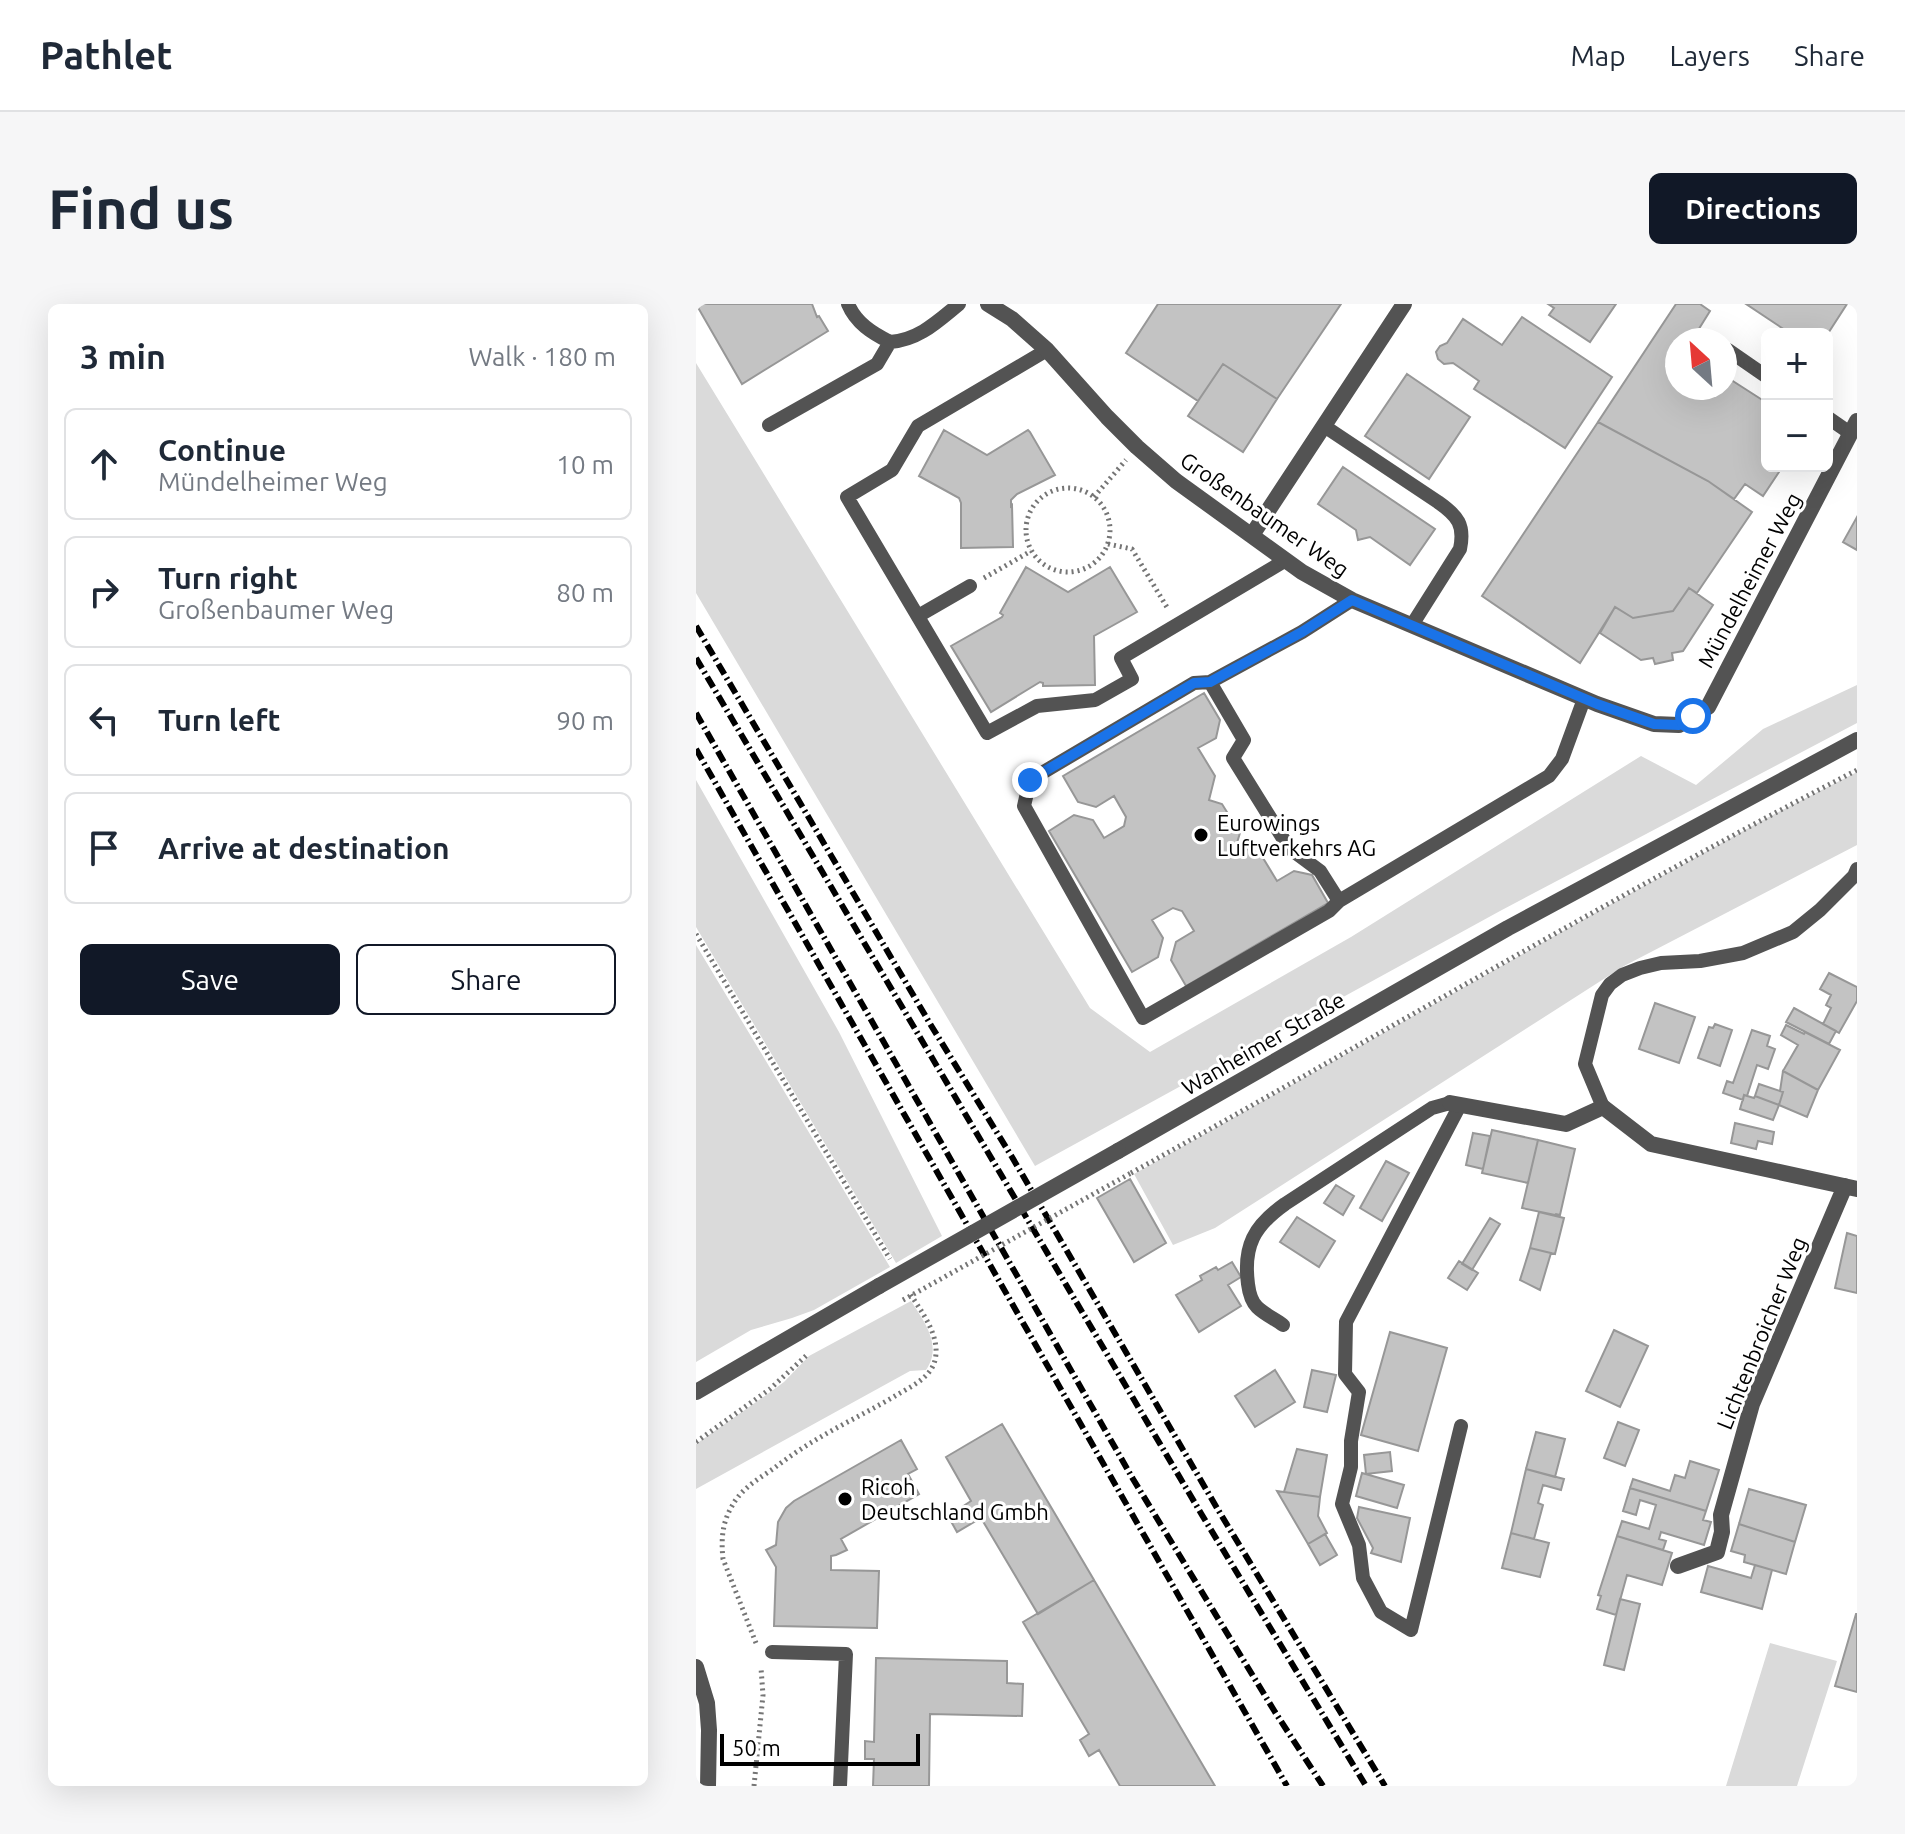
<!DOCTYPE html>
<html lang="en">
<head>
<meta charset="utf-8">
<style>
	:root { --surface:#fff; --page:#f6f6f7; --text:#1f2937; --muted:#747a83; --line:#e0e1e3; --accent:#111827 }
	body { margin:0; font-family:Ubuntu,sans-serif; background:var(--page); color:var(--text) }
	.controls { position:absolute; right:24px; top:24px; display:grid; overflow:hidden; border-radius:12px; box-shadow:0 8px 32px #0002 }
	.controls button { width:72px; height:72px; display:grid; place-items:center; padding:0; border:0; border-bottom:2px solid var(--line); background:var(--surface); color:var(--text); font:40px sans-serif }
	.compass { position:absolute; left:969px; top:24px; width:72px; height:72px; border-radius:50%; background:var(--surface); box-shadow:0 8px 32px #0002; rotate:334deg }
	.scale { position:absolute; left:24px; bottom:20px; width:200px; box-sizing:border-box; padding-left:8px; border:4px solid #000; border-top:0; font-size:22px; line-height:28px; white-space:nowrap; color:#000; -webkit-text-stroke:6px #fff; paint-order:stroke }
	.stop { position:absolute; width:24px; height:24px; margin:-18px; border:6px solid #1a73e8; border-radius:50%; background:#fff }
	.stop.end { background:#1a73e8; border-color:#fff; box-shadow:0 2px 8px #0008 }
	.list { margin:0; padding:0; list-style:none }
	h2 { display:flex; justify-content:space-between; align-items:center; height:104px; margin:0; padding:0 32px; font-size:34px }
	h2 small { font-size:26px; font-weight:400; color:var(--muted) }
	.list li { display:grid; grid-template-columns:52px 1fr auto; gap:24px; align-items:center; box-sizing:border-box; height:112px; margin:0 16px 16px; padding:0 16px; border:2px solid var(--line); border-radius:12px }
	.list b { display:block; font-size:30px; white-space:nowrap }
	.list p { margin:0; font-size:26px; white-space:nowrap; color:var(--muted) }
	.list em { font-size:26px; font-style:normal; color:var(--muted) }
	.actions { display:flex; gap:16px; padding:24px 32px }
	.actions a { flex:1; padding:18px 0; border:2px solid var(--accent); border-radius:12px; text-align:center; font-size:28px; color:var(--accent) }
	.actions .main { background:var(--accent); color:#fff }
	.icon { flex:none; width:44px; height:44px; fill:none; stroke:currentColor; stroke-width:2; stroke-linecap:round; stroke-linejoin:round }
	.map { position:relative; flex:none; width:1161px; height:1482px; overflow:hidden; border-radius:12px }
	header { display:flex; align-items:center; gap:48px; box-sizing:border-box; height:112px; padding:0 40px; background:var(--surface); border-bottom:2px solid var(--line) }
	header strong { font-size:38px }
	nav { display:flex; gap:44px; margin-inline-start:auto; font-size:28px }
	.intro { display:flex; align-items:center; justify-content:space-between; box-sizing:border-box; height:192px; padding:0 48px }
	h1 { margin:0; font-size:56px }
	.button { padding:20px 36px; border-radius:12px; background:var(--accent); color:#fff; font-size:28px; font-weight:700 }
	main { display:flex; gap:48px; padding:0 48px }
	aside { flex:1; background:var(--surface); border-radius:12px; box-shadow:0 8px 32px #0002 }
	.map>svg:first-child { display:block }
	.green { fill:#dadada }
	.building { fill:#c3c3c3; stroke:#979797; stroke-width:2 }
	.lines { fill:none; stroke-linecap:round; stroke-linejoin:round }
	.path { stroke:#757575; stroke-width:5; stroke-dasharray:2 4; stroke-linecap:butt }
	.service { stroke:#535353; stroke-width:14 }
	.minor { stroke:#535353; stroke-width:16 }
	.tertiary { stroke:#535353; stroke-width:16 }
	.rail { stroke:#000; stroke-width:6; stroke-dasharray:12 4 2 4; stroke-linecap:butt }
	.path-bridge { stroke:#757575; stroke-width:5; stroke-dasharray:2 4; stroke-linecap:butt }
	.tertiary-bridge { stroke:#535353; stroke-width:16 }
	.route { stroke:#1a73e8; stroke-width:10 }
	.poi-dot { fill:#000; stroke:#fff; stroke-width:3 }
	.labels { text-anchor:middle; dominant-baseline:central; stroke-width:6; stroke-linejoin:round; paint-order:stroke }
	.street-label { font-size:22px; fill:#000; stroke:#fff }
	.poi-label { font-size:22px; fill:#000; stroke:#fff; text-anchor:start }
</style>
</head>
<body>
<header>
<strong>Pathlet</strong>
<nav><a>Map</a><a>Layers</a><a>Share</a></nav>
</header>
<div class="intro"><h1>Find us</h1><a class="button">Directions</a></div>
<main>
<aside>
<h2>3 min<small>Walk · 180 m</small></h2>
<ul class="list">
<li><svg class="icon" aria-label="ahead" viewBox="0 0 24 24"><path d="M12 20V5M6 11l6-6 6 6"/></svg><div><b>Continue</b><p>Mündelheimer Weg</p></div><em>10 m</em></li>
<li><svg class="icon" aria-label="right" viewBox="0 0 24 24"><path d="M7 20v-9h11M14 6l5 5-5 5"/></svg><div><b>Turn right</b><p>Großenbaumer Weg</p></div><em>80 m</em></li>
<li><svg class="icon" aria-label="left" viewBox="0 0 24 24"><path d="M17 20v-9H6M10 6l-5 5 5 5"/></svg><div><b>Turn left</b></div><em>90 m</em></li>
<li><svg class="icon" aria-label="arrive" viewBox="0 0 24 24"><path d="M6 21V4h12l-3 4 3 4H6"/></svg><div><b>Arrive at destination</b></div></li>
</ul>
<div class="actions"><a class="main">Save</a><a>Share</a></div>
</aside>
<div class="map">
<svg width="1161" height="1482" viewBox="0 0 1161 1482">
	<rect width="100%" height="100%" fill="#fff"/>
	<path class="green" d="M0 59 394 704 454 748 655 633 945 452 1000 481 1067 425 1161 381V419L804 607 339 862 0 289Z
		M1161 468V541L928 662 519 924 477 941 438 870 897 610 1069 515Z
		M0 476 143 728 246 932 200 959 0 623Z
		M0 641 194 963 118 1006 96 1014 55 1026 0 1058Z
		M215 997C228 1017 247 1042 230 1066L214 1067 0 1185V1140L73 1089 88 1078 113 1052Z
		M1074 1339 1141 1357 1101 1482H1030Z"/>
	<path class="building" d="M0 0H116L121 13 123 12 132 27 46 80Z
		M462 0H645L581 95 527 60 502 97 430 49Z
		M852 0H920L894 38 853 11 858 4Z
		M980 0H1004L1014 7 996 36H981V84H1029V72L1071 99V162H1087L1067 192 1049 180 1038 195 1012 177 902 118Z
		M1050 0H1151L1131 31 1095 30Z
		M826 13 916 73 869 144 778 85 783 77 757 59 748 60 742 55 740 48 744 42 751 39 767 15 806 41Z
		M527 60 581 95 547 148 492 112Z
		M711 70 774 113 733 175 669 132Z
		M902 118 1012 177 1056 208 1001 289 993 284 977 307 937 314 919 303 884 359 786 292Z
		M248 126 291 151 332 126 334 128 359 171 321 190 315 196V202L316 201 317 243 265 244V199L263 194 223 172Z
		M647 163 739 225 714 261 674 233 662 236 660 226 622 200Z
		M1161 213V246L1147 238Z
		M330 263 372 288 414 263 441 308 398 332 399 381 347 382V379L344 378 295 408 255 342 306 313 307 311 304 309Z
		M993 284 1017 301 987 347 976 349 977 356 959 360 957 354 945 356 904 329 919 303 937 314 977 307Z
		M508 389 524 416 520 434 502 444 519 472 513 496 526 500 544 529 540 542 564 549 581 577 598 567 616 571 632 599 490 682 475 656 480 638 498 627 486 607 477 604 456 616 467 634 462 653 436 668 353 527 378 511 397 516 408 534 428 522 430 513 418 492 400 503 382 498 367 472Z
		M1133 669 1161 683V697L1143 729 1127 720 1135 704 1130 701 1135 691 1124 685Z
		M959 699 999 713 983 759 943 745Z
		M1098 704 1140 727 1133 740 1090 718Z
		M1019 720 1036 726 1024 762 1002 754 1013 723 1017 724Z
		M1090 721 1108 730 1109 728 1144 746 1122 786 1087 767 1102 741 1085 731Z
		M1056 726 1074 732 1071 742 1079 745 1072 765 1061 761 1051 792 1048 791 1047 796 1027 789 1031 777 1037 779Z
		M1087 767 1122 786 1111 813 1083 801 1087 788 1084 787Z
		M1063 780 1087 788 1083 801 1059 792Z
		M1048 791 1058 794 1059 792 1083 801 1077 816 1044 805Z
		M1039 819 1078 828 1076 840 1062 837 1060 845 1035 839Z
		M796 826 842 836 832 879 786 869Z
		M777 829 794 832 787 865 770 861Z
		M842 836 879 845 864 911 860 910 859 911 826 904Z
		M690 857 713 869 686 917 664 904Z
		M434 875 470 939 438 958 401 894Z
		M640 881 658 892 647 911 628 899Z
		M843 908 868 914 859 950 834 944Z
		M601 913 639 937 623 963 584 938Z
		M794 914 804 920 776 966 766 960Z
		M1151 929 1161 932V989L1139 984Z
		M834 944 855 949 844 986 824 976Z
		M763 957 782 969 771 986 752 974Z
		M536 958 545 973 532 981 545 1002 503 1028 480 991 506 976 504 972 520 963 522 966Z
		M918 1026 952 1042 924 1103 890 1087Z
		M694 1028 751 1044 722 1147 665 1131Z
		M579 1066 599 1098 559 1123 539 1092Z
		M616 1066 640 1071 631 1108 608 1103Z
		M922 1118 943 1126 929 1162 908 1154Z
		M306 1120 398 1276 342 1310 285 1214 261 1228 252 1212 275 1197 250 1153Z
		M840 1128 869 1135 859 1173 830 1165Z
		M205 1136 221 1165 212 1170 223 1190 145 1235 151 1246 140 1251 135 1252V1266L183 1267 181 1324 78 1322 80 1263 70 1246 80 1241 82 1218 90 1204 98 1197Z
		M601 1145 631 1151 624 1193 588 1188Z
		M694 1148 696 1167 670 1170 668 1151Z
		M994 1157 1023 1166 1010 1207 934 1184 937 1175 974 1187 979 1171 989 1174Z
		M830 1165 868 1175 865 1186 847 1181 842 1199 847 1201 838 1235 815 1229Z
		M666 1169 708 1181 701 1204 660 1192Z
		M934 1184 1010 1207 1007 1216 1015 1218 1008 1241 965 1228 963 1235 970 1237 967 1246 921 1232 926 1217 953 1225 960 1201 944 1196 940 1211 927 1207Z
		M1053 1185 1110 1201 1099 1238 1043 1220Z
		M581 1187 624 1193 622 1212 631 1229 612 1240Z
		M663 1203 714 1214 705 1258 675 1249 677 1244 661 1214Z
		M1043 1220 1099 1238 1090 1270 1048 1258 1049 1251 1035 1247Z
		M815 1229 853 1239 844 1273 806 1264Z
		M629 1230 641 1251 624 1261 612 1240Z
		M921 1232 976 1249 966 1281 931 1271 920 1311 901 1305 905 1292 902 1291Z
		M1059 1261 1076 1266 1066 1305 1005 1288 1012 1262 1055 1274Z
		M398 1276 519 1482H424L403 1446 393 1452 384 1436 393 1430 327 1318Z
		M924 1295 944 1300 928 1366 908 1361Z
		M1160 1310H1161V1388L1139 1382Z
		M180 1354 311 1357V1379L327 1380 326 1412 234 1410 233 1482H177L178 1455H169V1437L178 1438Z"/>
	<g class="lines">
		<path class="path" d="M330 226a42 42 0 1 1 84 0a42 42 0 1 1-84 0Z
			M398 193 430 156
			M412 240 436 245 472 305
			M288 274 335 247
			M0 630 194 955
			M435 869C677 735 915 593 1161 466
			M0 1138 74 1085 112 1050
			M60 1339 27 1255C25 1236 26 1219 36 1202 45 1185 62 1175 77 1165 90 1155 104 1145 118 1137 144 1121 172 1108 199 1092 214 1083 235 1074 239 1056 245 1032 225 1007 213 988
			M58 1482 67 1391 65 1364"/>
		<path class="service" d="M152 0C160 19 176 29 194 38
			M351 46 222 122 196 166 151 193 291 429 341 402 399 396 436 375 425 354 590 256
			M1032 46 1071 73
			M1131 113 1154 129
			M73 121 181 60 194 38C223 36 242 17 263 0
			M628 122 742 198C762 212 769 221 764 245L716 321
			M656 296 606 328 514 378 548 436 537 454 593 544 624 567 643 597 853 472 866 455 888 395
			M222 312 274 282
			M514 378 498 379 334 476 328 502 447 714 633 607 643 597
			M764 801 650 1018 649 1070 663 1088 655 1137V1163L646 1200 663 1241 667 1274 685 1308 715 1326 765 1122
			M907 803 889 760 906 691 914 680 926 671 944 664 965 659 1004 657 1047 649 1097 628 1124 606 1158 572 1161 565
			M587 1021C579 1015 568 1010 561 1003 555 997 553 988 552 980 547 942 558 922 589 900L736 804 754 799
			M76 1348 150 1350 144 1482"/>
		<path class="minor" d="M292 0 316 15 351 46 411 113 441 143 480 177 606 268 656 296 901 400 958 420 983 421 1012 403 1161 117
			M556 231 708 0
			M754 799 870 820 907 803 955 840 1161 885
			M982 1262 1021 1248 1026 1228 1025 1211 1056 1100 1149 882
			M0 1363 11 1399 13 1426 12 1482"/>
		<path class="tertiary" d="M422 847 812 624 1161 436
			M0 1088 183 982"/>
		<path class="rail" d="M0 322 236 723 316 853 521 1204 689 1482
			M0 354 506 1211 670 1482
			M0 409 437 1175 579 1408 627 1482
			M0 445 591 1482"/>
		<path class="path-bridge" d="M207 996 435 869"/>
		<path class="tertiary-bridge" d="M183 982 422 847"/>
	</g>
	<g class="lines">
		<path class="route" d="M334 476 498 379 514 378 606 328 656 296 901 400 958 420 983 421 997 412"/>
	</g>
	<g class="poi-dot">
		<circle cx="505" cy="531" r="8"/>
		<circle cx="149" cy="1195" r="8"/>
	</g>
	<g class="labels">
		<g class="street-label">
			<text transform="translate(569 210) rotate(35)">Großenbaumer Weg</text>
			<text transform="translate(1053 276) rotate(-62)">Mündelheimer Weg</text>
			<text transform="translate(567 739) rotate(-30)">Wanheimer Straße</text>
			<text transform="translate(1065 1029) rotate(-68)">Lichtenbroicher Weg</text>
		</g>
		<g class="poi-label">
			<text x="521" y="518">Eurowings<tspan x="521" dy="25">Luftverkehrs AG</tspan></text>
			<text x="165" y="1182">Ricoh<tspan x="165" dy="25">Deutschland Gmbh</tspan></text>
		</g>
	</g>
</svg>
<div class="controls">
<button>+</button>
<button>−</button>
</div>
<svg class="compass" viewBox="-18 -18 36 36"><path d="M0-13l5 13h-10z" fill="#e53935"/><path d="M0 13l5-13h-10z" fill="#747a83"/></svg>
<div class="scale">50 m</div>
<div class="stop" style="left:997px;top:412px"></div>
<div class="stop end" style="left:334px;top:476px"></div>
</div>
</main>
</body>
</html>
